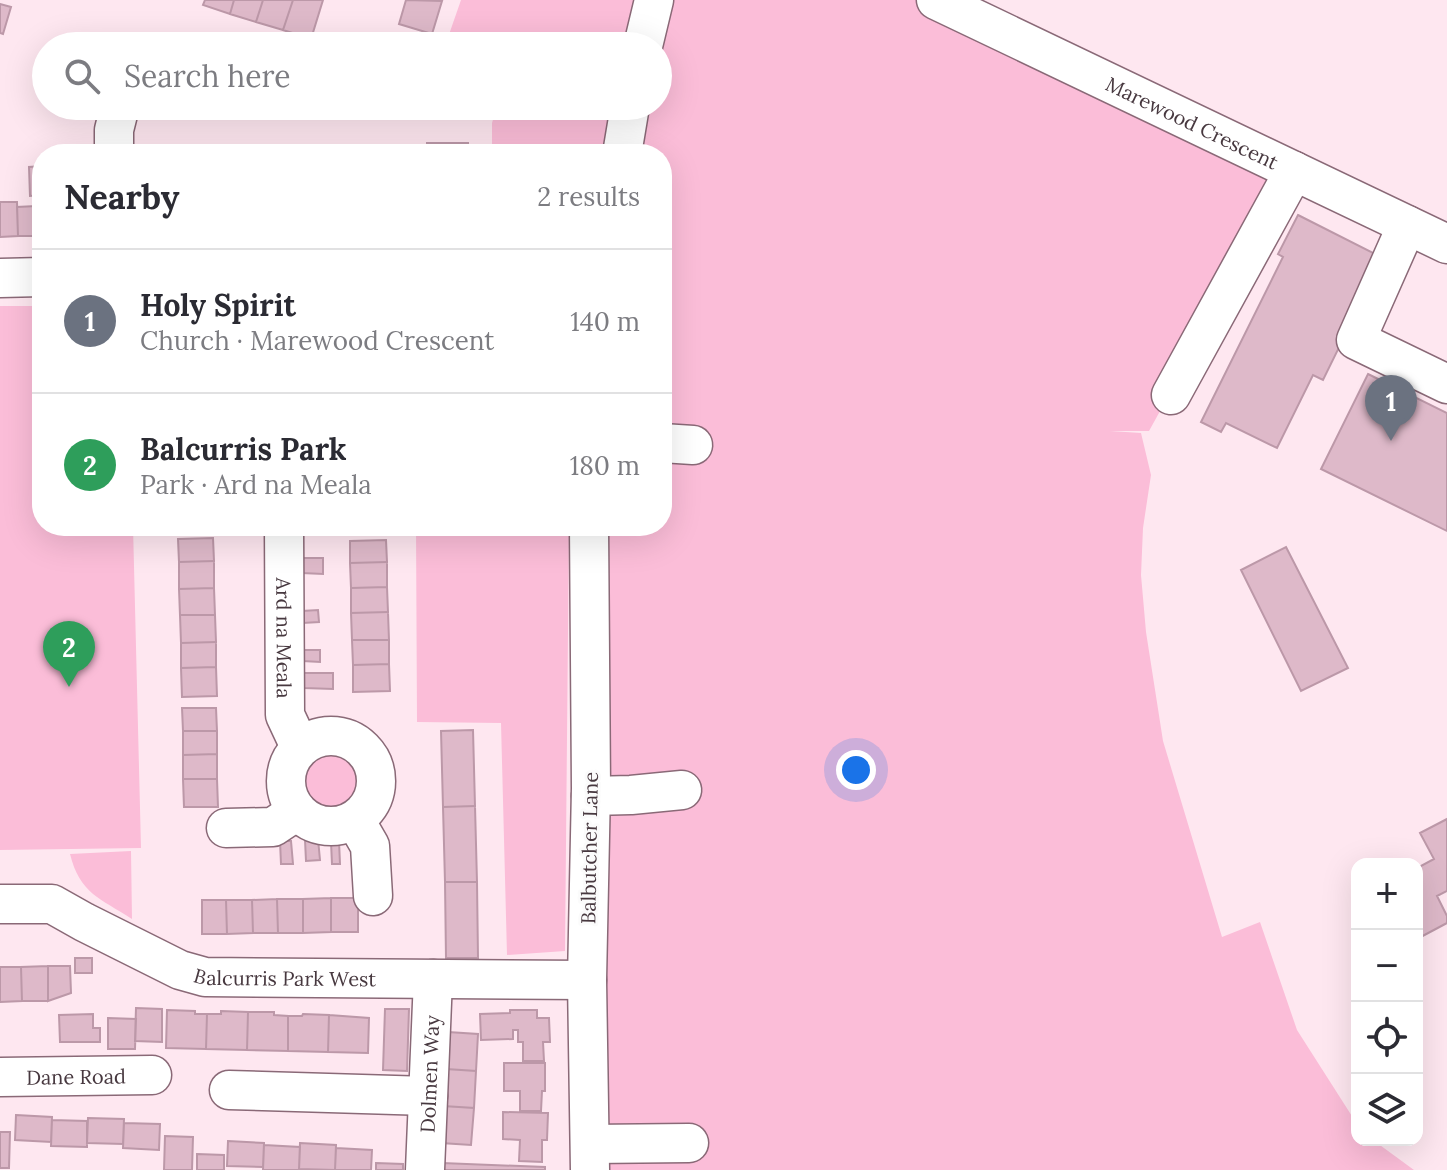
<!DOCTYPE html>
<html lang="en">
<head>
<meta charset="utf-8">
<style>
	:root { --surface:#fff; --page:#f2f2f3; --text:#2b2b33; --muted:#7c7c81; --line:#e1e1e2; --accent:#2563eb }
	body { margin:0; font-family:Lora,serif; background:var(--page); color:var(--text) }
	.controls { position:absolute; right:24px; bottom:24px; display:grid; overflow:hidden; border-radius:16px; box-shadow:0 8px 32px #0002 }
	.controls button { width:72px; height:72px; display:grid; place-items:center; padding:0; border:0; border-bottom:2px solid var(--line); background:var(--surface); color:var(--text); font:40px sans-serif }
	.you { position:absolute; left:856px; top:770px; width:28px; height:28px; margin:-20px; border:6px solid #fff; border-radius:50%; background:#1a73e8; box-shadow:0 0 0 12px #1a73e833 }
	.badge { display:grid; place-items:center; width:52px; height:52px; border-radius:50%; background:var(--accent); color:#fff; font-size:26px; font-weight:700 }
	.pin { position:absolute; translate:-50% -66px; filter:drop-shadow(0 2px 4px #0008) }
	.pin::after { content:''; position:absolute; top:42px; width:28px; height:24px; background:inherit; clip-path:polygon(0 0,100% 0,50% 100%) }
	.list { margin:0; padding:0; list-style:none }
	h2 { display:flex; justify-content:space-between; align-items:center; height:104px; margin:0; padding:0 32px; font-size:34px }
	h2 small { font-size:26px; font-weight:400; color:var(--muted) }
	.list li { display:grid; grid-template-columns:52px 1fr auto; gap:24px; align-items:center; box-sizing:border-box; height:144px; padding:0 32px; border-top:2px solid var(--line) }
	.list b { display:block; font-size:30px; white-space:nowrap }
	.list p { margin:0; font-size:26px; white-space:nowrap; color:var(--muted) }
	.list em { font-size:26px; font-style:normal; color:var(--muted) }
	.icon { flex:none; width:44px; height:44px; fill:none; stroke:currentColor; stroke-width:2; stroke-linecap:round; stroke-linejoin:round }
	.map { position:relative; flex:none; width:1447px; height:1170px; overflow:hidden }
	.search { position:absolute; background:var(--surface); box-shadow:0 8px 32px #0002; left:32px; top:32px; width:640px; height:88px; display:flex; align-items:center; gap:20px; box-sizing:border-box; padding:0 28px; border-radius:44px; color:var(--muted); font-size:30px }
	.panel { position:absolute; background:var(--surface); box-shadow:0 8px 32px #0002; left:32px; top:144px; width:640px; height:392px; border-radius:32px }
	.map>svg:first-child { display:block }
	.green { fill:#fbbdd8 }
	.building { fill:#deb9c9; stroke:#bc98a8; stroke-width:2 }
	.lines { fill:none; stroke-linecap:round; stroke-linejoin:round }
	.minor-casing { stroke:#8a6977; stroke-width:41 }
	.minor { stroke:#fff; stroke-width:38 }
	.labels { text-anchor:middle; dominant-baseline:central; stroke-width:6; stroke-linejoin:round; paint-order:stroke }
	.street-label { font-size:20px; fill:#47383f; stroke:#fbfbfb }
</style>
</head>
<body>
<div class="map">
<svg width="1447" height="1170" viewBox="0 0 1447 1170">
	<rect width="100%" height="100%" fill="#fee7f0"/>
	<path class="green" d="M461 0H642L630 46H445Z
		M655 0H935L1293 171 1149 431H1110L1141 433 1151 475 1143 528 1141 575 1146 632 1163 741 1222 937 1260 922 1297 1030 1357 1124V1140H1373L1414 1170H591L589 526H662V154H623L632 106H658V46Z
		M497 106H615L603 154H492V123Z
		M0 306H42V526H133L141 848 0 850Z
		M416 526H569L565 951 507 955 501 723 417 722Z
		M297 781a30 30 0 1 1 60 0a30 30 0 1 1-60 0Z
		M131 851 132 919C100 898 80 894 70 854Z"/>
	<path class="building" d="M205 0H234L230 14 203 5Z
		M234 0H263L256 22 230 14Z
		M263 0H293L283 30 256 22Z
		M293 0H323L311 39 283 30Z
		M406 0 442 1 432 34 399 24Z
		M0 4 11 7 3 34 0 33Z
		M427 143H468V154H427Z
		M42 166V195L30 196 29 167Z
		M0 202H17L18 236 0 237Z
		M36 206 37 236H18L17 207Z
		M1298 215 1383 258 1323 380 1313 375 1277 448 1226 423 1221 432 1201 422 1283 257 1278 254Z
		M1368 374 1447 413V531L1321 469Z
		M178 526H212V532H178Z
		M213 538 214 561 179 562 178 539Z
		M386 540 387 562 350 563V541Z
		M1286 547 1348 668 1301 691 1241 570Z
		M302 558H323V574L302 573Z
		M214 561V588L179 589V562Z
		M387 562V587L351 588 350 563Z
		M387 587 388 612 351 613V588Z
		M214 588 215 615H180L179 589Z
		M318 610 319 622 303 623 302 611Z
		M388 612 389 640H352L351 613Z
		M180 615H215L216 642 181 643Z
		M352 640H389V664L353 665Z
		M216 642V667L181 668V643Z
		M302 650H320V662L303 661Z
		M389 664 390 691 353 692V665Z
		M216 667 217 696 182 697 181 668Z
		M304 673H333V689L304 688Z
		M182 708H216L217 731H183Z
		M473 730 475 806 443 807 441 731Z
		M183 731H217V754L183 755Z
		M217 754V779H183V755Z
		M183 779H217L218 807H184Z
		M475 806 477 882H445L443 807Z
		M1447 819V891L1437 896 1447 916V923L1417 939V868L1434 859 1420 833Z
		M318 839 320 860 306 861 305 840Z
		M280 841H291L293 864H281Z
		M339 841 340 864H332L331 842Z
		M445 882H477L478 958H446Z
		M331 898V932L303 933V899Z
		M331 898H358V932H331Z
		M277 899 278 933H253L252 900Z
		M277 899H303V933H278Z
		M202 900H226L227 934H202Z
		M226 900H252L253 933 227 934Z
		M75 958H92V973H75Z
		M48 966H70L71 993 48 1001Z
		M48 966V1001H22L21 967Z
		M0 967H21L22 1001 0 1002Z
		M136 1008 162 1009V1042L135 1041Z
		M385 1009H409L407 1071 383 1070Z
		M167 1010 195 1011V1014H207L206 1049 166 1048Z
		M510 1010H537V1018H549L550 1042H543L544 1061H523V1042H518V1030H513V1039L481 1040 480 1014 510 1013Z
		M221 1011 248 1012 247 1050 206 1049 207 1014H221Z
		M248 1012H274V1015L288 1016V1051L247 1050Z
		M93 1014V1028H100V1042H60L59 1015Z
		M303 1014 329 1015 328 1052 288 1051V1016H302Z
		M329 1015 369 1018 368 1053 328 1052Z
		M108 1018 136 1019 135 1049H108Z
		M448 1032 478 1034 476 1071 446 1069Z
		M504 1063H545V1091H542L541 1111H520V1091H504Z
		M446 1069 476 1071 474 1108 443 1106Z
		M443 1106 474 1108 471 1145 441 1143Z
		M503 1112 548 1113 547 1140H542V1162L519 1161 520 1140 503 1139Z
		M16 1115 52 1117 51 1142 15 1140Z
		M88 1118 124 1119 123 1144 87 1143Z
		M52 1120 87 1121V1147L51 1146Z
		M124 1123 160 1124 159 1150 123 1148Z
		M0 1132H10L9 1168H0Z
		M165 1136 193 1137 192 1170H164Z
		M228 1141 264 1143 263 1167 227 1166Z
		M300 1143 336 1145 335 1170 299 1169Z
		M264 1145 300 1147 299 1170H263Z
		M336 1148 372 1150 371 1170H335Z
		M197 1154 224 1155V1170H197Z
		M376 1163 403 1164V1170H376Z
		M442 1163 545 1167V1170H442Z"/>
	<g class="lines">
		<defs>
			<g id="minor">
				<path id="s1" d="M936 0 1447 244"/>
				<path d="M643 46 654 0"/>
				<path d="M114 154V130L120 106"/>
				<path d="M622 154 630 106"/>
				<path d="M1407 225 1356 340 1447 384"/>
				<path d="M0 278 42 277"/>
				<path d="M1171 395 1294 171"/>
				<path d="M662 443 693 445"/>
				<path id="s2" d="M284 526 285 715 300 747"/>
				<path d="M589 526 591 788 587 980 590 1170"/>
				<circle cx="331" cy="781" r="45"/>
				<path d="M591 796 631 795 682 790"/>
				<path d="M355 820 370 846 373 896"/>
				<path d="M226 828 273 827 297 811"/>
				<path id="s3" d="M0 904H52L84 922 180 970 205 977 587 980"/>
				<path id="s4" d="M0 1077 152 1075"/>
				<path d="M229 1090 428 1096"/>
				<path d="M591 1144 689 1143"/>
				<path id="s5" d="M425 1170 433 979"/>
			</g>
		</defs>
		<use href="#minor" class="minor-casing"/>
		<use href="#minor" class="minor"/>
	</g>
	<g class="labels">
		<g class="street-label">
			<text stroke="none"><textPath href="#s1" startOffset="284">Marewood Crescent</textPath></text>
			<text stroke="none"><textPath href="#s2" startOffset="112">Ard na Meala</textPath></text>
			<text transform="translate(589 848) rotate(-89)">Balbutcher Lane</text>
			<text stroke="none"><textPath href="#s3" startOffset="302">Balcurris Park West</textPath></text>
			<text stroke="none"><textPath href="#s5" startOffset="96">Dolmen Way</textPath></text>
			<text stroke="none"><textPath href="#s4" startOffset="76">Dane Road</textPath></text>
		</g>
	</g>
</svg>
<div class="controls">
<button>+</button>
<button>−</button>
<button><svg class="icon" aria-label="locate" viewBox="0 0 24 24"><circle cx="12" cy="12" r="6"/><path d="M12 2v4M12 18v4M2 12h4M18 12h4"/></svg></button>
<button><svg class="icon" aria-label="layers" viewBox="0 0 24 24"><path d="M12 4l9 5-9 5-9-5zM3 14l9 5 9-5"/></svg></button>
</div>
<div class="you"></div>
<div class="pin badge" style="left:1391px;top:441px;background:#6b7280">1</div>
<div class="pin badge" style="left:69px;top:687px;background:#2e9e5b">2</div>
<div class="search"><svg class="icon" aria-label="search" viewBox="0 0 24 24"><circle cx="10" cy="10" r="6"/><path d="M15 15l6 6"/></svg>Search here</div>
<section class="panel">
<h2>Nearby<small>2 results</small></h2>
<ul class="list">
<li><span class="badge" style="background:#6b7280">1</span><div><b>Holy Spirit</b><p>Church · Marewood Crescent</p></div><em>140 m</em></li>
<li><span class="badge" style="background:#2e9e5b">2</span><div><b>Balcurris Park</b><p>Park · Ard na Meala</p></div><em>180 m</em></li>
</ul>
</section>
</div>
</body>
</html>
